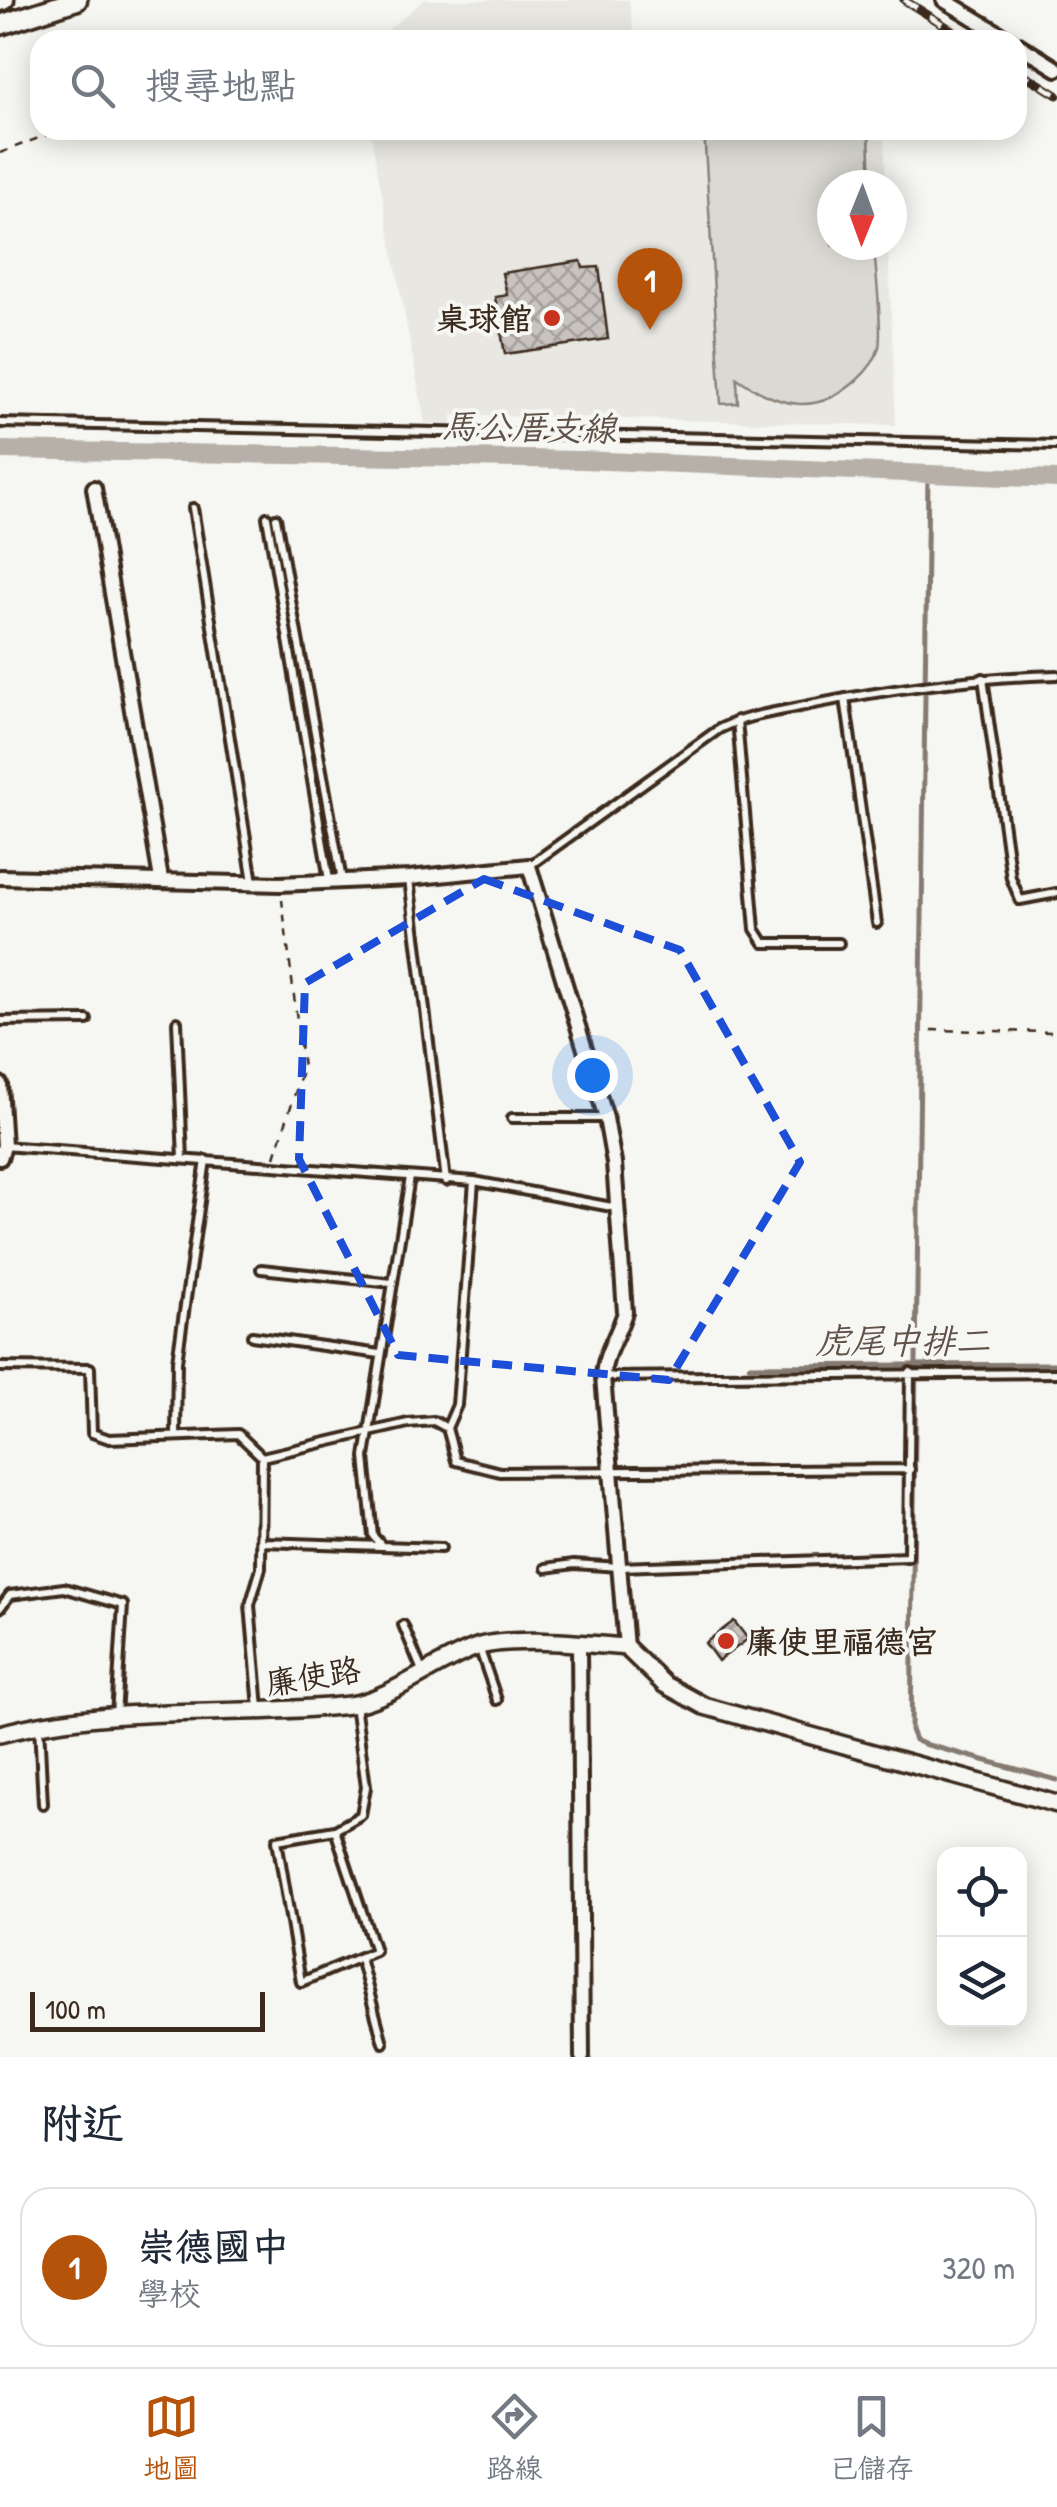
<!DOCTYPE html>
<html lang="zh-TW">
<head>
<meta charset="utf-8">
<style>
	:root { --surface:#fff; --page:#f2f2f3; --text:#1f2937; --muted:#747a83; --line:#e0e1e3; --accent:#b45309 }
	body { margin:0; font-family:"Patrick Hand","LXGW WenKai TC",sans-serif; background:var(--page); color:var(--text) }
	.controls { position:absolute; right:30px; bottom:30px; display:grid; overflow:hidden; border-radius:20px; box-shadow:0 5px 25px #0003 }
	.controls button { width:90px; height:90px; display:grid; place-items:center; padding:0; border:0; border-bottom:2px solid var(--line); background:var(--surface); color:var(--text); font:50px sans-serif }
	.compass { position:absolute; left:817px; top:170px; width:90px; height:90px; border-radius:50%; background:var(--surface); box-shadow:0 5px 25px #0003; rotate:181deg }
	.scale { position:absolute; left:30px; bottom:25px; width:235px; box-sizing:border-box; padding-left:10px; border:5px solid #3b2a1e; border-top:0; font-size:28px; line-height:35px; white-space:nowrap; color:#3b2a1e; -webkit-text-stroke:8px #f6f6f2; paint-order:stroke }
	.you { position:absolute; left:592px; top:1075px; width:35px; height:35px; margin:-25px; border:8px solid #fff; border-radius:50%; background:#1a73e8; box-shadow:0 0 0 15px #1a73e833 }
	.badge { display:grid; place-items:center; width:65px; height:65px; border-radius:50%; background:var(--accent); color:#fff; font-size:32px; font-weight:700 }
	.pin { position:absolute; translate:-50% -82px; filter:drop-shadow(0 2px 5px #0008) }
	.pin::after { content:''; position:absolute; top:52px; width:35px; height:30px; background:inherit; clip-path:polygon(0 0,100% 0,50% 100%) }
	.list { margin:0; padding:0; list-style:none }
	h2 { display:flex; justify-content:space-between; align-items:center; height:130px; margin:0; padding:0 40px; font-size:42px }
	h2 small { font-size:32px; font-weight:400; color:var(--muted) }
	.list li { display:grid; grid-template-columns:65px 1fr auto; gap:30px; align-items:center; box-sizing:border-box; height:160px; margin:0 20px 20px; padding:0 20px; border:2px solid var(--line); border-radius:30px }
	.list b { display:block; font-size:38px; white-space:nowrap }
	.list p { margin:0; font-size:32px; white-space:nowrap; color:var(--muted) }
	.list em { font-size:32px; font-style:normal; color:var(--muted) }
	.icon { flex:none; width:55px; height:55px; fill:none; stroke:currentColor; stroke-width:2; stroke-linecap:round; stroke-linejoin:round }
	.map { position:relative; flex:none; width:1057px; height:2057px; overflow:hidden }
	.search { position:absolute; background:var(--surface); box-shadow:0 5px 25px #0003; left:30px; right:30px; top:30px; height:110px; display:flex; align-items:center; gap:25px; box-sizing:border-box; padding:0 35px; border-radius:30px; color:var(--muted); font-size:38px }
	.sheet { height:310px; background:var(--surface) }
	nav { display:flex; justify-content:space-around; align-items:center; box-sizing:border-box; height:140px; border-top:2px solid var(--line); background:var(--surface); font-size:28px; color:var(--muted) }
	nav a { display:grid; justify-items:center; gap:5px }
	nav .on { color:var(--accent) }
	.map>svg:first-child { display:block }
	.built { fill:#e8e7e2 }
	.grass { fill:#dad9d3; stroke:#8a8278; stroke-width:2.5 }
	.lines { fill:none; stroke-linecap:round; stroke-linejoin:round }
	.stream { stroke:#857a71; stroke-width:5 }
	.canal { stroke:#b6b0a9; stroke-width:18 }
	.building { fill:url(#building-cross-hatch); stroke:#3b2a1e; stroke-width:2.5 }
	.service-casing { stroke:#3b2a1e; stroke-width:14 }
	.minor-casing { stroke:#3b2a1e; stroke-width:20 }
	.tertiary-casing { stroke:#3b2a1e; stroke-width:22 }
	.secondary-casing { stroke:#3b2a1e; stroke-width:25 }
	.path { stroke:#3b2a1e; stroke-width:2.5; stroke-dasharray:8 8; stroke-linecap:butt }
	.service { stroke:#f6f6f2; stroke-width:6 }
	.minor { stroke:#f6f6f2; stroke-width:12 }
	.tertiary { stroke:#f6f6f2; stroke-width:15 }
	.secondary { stroke:#f6f6f2; stroke-width:18 }
	.rail-casing { stroke:#3b2a1e; stroke-width:9 }
	.rail { stroke:#f6f6f2; stroke-width:5; stroke-dasharray:15; stroke-linecap:butt }
	.marked { fill:none; stroke:#1d4ed8; stroke-width:8; stroke-dasharray:20 12; stroke-linejoin:round }
	.poi-dot { fill:#c8321e; stroke:#f6f6f2; stroke-width:4 }
	.labels { text-anchor:middle; dominant-baseline:central; stroke-width:8; stroke-linejoin:round; paint-order:stroke }
	.poi-label { font-size:32px; font-weight:bold; fill:#3b2a1e; stroke:#f6f6f2; text-anchor:end }
	.street-label { font-size:32px; fill:#3b2a1e; stroke:#f6f6f2 }
	.water-label { font-size:35px; font-style:italic; fill:#605248; stroke:#f6f6f2 }
</style>
</head>
<body>
<div class="map">
<svg width="1057" height="2057" viewBox="0 0 1057 2057">
	<defs>
		<pattern id="building-cross-hatch" width="8" height="8" patternUnits="userSpaceOnUse" patternTransform="scale(2.5)"><rect width="8" height="8" fill="#c8c3be"/><path d="M0 0l8 8M0 8l8-8" fill="none" stroke="#a49f9a"/></pattern>
	</defs>
	<rect width="100%" height="100%" fill="#f6f6f2"/>
	<filter id="ink" filterUnits="userSpaceOnUse"><feTurbulence type="fractalNoise" baseFrequency=".01" numOctaves="2"/><feDisplacementMap in="SourceGraphic" scale="20" xChannelSelector="R" yChannelSelector="G"/><feConvolveMatrix kernelMatrix="1 2 1 2 8 2 1 2 1" color-interpolation-filters="sRGB"/></filter>
	<g filter="url(#ink)">
		<path class="built" d="M424 0H629L635 40H376Z
			M370 130H884L886 185H832V245H888L896 425 452 415V424L425 423Z"/>
		<path class="grass" d="M704 130H865L869 134 871 185H832V245H874C875 269 883 327 879 347 876 360 866 372 857 380 816 417 779 407 737 378L738 403 721 404Z"/>
		<g class="lines">
			<path class="stream" d="M928 474 911 1730 915 1740 924 1744 1057 1780
				M749 1366 1057 1364"/>
			<path class="canal" d="M0 450 581 460 1057 479"/>
		</g>
		<path class="building" d="M581 261 583 268 599 267 608 339 505 354 495 297 507 295 502 273Z
			M734 1621 748 1639 718 1661 705 1643Z"/>
		<g class="lines">
			<defs>
				<path id="service" d="M0 423 1057 445
					M193 508 253 882
					M267 517 329 880
					M276 518 342 880
					M983 678 1011 878 1020 900 1057 893
					M845 698 877 923
					M737 720 755 929 764 943H839
					M529 866 719 729C747 715 778 712 809 705 890 689 974 677 1057 675
					M409 879 446 1181
					M0 1021 87 1020
					M177 1022 183 1159
					M512 1118H605
					M3 1146 474 1181 617 1208
					M410 1177 365 1457 373 1536 382 1546 441 1548
					M261 1269 392 1283
					M252 1336 380 1354
					M0 1367 90 1368 92 1433 109 1439 238 1434 262 1457 261 1568 250 1605 259 1708
					M603 1377 1057 1373
					M447 1428 457 1405 474 1181
					M176 1436 177 1361 206 1160
					M262 1457 408 1423 434 1421 447 1428 456 1461 500 1472 910 1469
					M263 1542 381 1546
					M546 1568 574 1564 620 1567 908 1557 910 1372
					M0 1608 10 1595 64 1588 123 1605 116 1716
					M403 1625 423 1673
					M479 1647 497 1700
					M39 1725 43 1804
					M335 1830 277 1840 301 1982 375 1951 335 1830 361 1815 366 1787 355 1704
					M360 1958 383 2043"/>
				<path id="minor" d="M944 0 1010 40
					M1017 44 1057 69
					M94 488 161 879
					M0 877 280 884 409 878 529 866 606 1118 614 1163 625 1312C618 1336 604 1353 603 1377L626 1647
					M0 1084 4 1146 0 1158
					M579 1644 582 2057"/>
				<path id="tertiary" d="M0 1734C112 1703 234 1718 349 1705 389 1700 436 1662 474 1648 509 1635 587 1644 626 1647L664 1684 704 1706 1057 1804"/>
				<path id="secondary" d="M0 1 4 0
					M0 25 77 0"/>
			</defs>
			<use href="#service" class="service-casing"/>
			<use href="#minor" class="minor-casing"/>
			<use href="#tertiary" class="tertiary-casing"/>
			<use href="#secondary" class="secondary-casing"/>
			<path class="path" d="M0 153 59 130
				M931 1030 1057 1032
				M275 1157 303 1068 282 900"/>
			<use href="#service" class="service"/>
			<use href="#minor" class="minor"/>
			<use href="#tertiary" class="tertiary"/>
			<use href="#secondary" class="secondary"/>
			<defs>
				<path id="rail" d="M904 0 968 40
					M1017 70 1057 95"/>
			</defs>
			<use href="#rail" class="rail-casing"/>
			<use href="#rail" class="rail"/>
		</g>
	</g>
	<path class="marked" d="M484 879 680 950 800 1162 669 1380 398 1355 299 1159 305 983Z"/>
	<g class="poi-dot">
		<circle cx="552" cy="318" r="10"/>
		<circle cx="726" cy="1641" r="10"/>
	</g>
	<g class="labels">
		<g class="poi-label">
			<text x="532" y="318">桌球館</text>
			<text x="746" y="1641" text-anchor="start">廉使里福德宮</text>
		</g>
		<g class="street-label">
			<text transform="translate(313 1676) rotate(-9)">廉使路</text>
		</g>
		<g class="water-label">
			<text transform="translate(529 427) rotate(1)">馬公厝支線</text>
			<text x="903" y="1340">虎尾中排二</text>
		</g>
	</g>
</svg>
<div class="controls">
<button><svg class="icon" aria-label="locate" viewBox="0 0 24 24"><circle cx="12" cy="12" r="6"/><path d="M12 2v4M12 18v4M2 12h4M18 12h4"/></svg></button>
<button><svg class="icon" aria-label="layers" viewBox="0 0 24 24"><path d="M12 4l9 5-9 5-9-5zM3 14l9 5 9-5"/></svg></button>
</div>
<svg class="compass" viewBox="-18 -18 36 36"><path d="M0-13l5 13h-10z" fill="#e53935"/><path d="M0 13l5-13h-10z" fill="#747a83"/></svg>
<div class="scale">100 m</div>
<div class="you"></div>
<div class="pin badge" style="left:650px;top:330px">1</div>
<div class="search"><svg class="icon" aria-label="search" viewBox="0 0 24 24"><circle cx="10" cy="10" r="6"/><path d="M15 15l6 6"/></svg>搜尋地點</div>
</div>
<section class="sheet">
<h2>附近<small></small></h2>
<ul class="list">
<li><span class="badge">1</span><div><b>崇德國中</b><p>學校</p></div><em>320 m</em></li>
</ul>
</section>
<nav>
<a class="on"><svg class="icon" aria-label="map" viewBox="0 0 24 24"><path d="M3 6l6-2 6 2 6-2v14l-6 2-6-2-6 2zM9 4v14M15 6v14"/></svg>地圖</a>
<a><svg class="icon" aria-label="directions" viewBox="0 0 24 24"><path d="M12 3l9 9-9 9-9-9zM9 14v-3h6M13 9l2 2-2 2"/></svg>路線</a>
<a><svg class="icon" aria-label="saved" viewBox="0 0 24 24"><path d="M7 4h10v16l-5-4-5 4z"/></svg>已儲存</a>
</nav>
</body>
</html>
